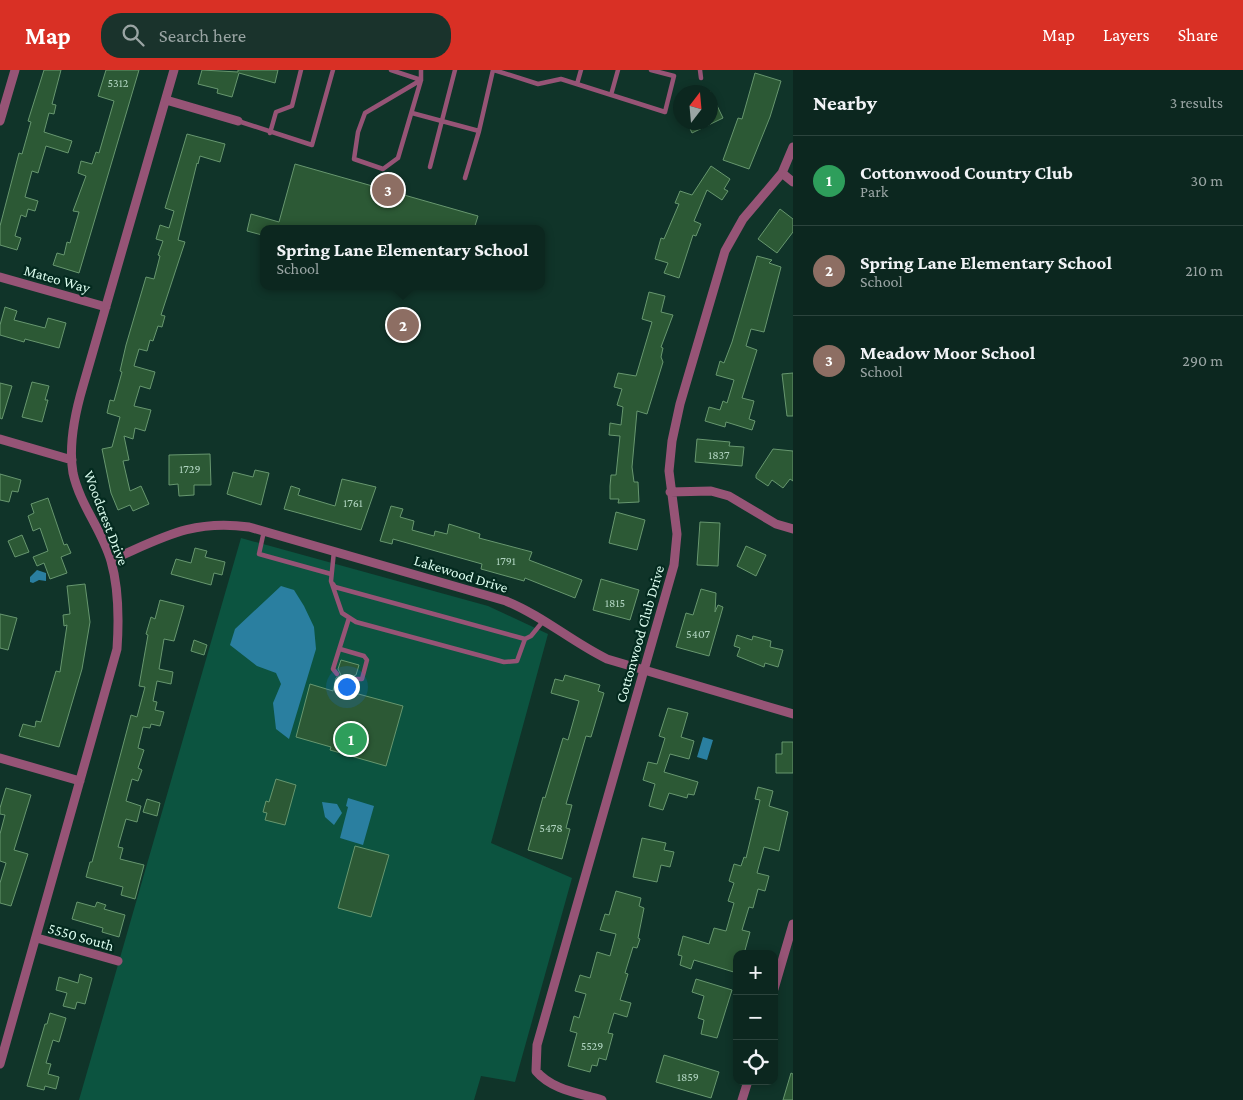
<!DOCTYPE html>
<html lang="en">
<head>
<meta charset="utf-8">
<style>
	:root { --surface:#0c271f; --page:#1a332c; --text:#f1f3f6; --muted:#9aa5a4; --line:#2c443d; --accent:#d93025 }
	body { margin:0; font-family:"Crimson Pro",serif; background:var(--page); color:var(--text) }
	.controls { position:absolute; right:15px; bottom:15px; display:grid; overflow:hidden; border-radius:10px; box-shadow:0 2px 8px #0003 }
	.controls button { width:45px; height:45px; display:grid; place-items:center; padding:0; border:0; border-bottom:1px solid var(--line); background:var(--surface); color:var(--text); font:25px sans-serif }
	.compass { position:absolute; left:673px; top:15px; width:45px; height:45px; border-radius:50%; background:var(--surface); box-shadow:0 2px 8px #0003; rotate:16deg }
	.you { position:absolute; left:346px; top:616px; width:18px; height:18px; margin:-12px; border:4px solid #fff; border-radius:50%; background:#1a73e8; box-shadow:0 0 0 8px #1a73e833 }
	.badge { display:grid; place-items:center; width:32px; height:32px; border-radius:50%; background:var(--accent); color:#fff; font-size:16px; font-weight:700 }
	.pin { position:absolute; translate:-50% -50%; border:2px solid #fff; box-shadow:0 1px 5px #0006 }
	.popup { position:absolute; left:260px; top:155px; width:285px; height:65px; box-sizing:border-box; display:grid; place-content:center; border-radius:10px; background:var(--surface); filter:drop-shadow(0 1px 4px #0005); font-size:16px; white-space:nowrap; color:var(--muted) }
	.popup b { font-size:19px; color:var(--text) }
	.popup::after { content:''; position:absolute; left:50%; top:100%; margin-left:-10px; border:10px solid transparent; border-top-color:var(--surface) }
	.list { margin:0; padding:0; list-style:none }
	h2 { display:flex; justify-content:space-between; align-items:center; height:65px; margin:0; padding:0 20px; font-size:21px }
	h2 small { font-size:16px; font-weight:400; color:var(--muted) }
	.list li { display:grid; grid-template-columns:32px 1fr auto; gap:15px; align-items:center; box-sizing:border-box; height:90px; padding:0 20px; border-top:1px solid var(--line) }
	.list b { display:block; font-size:19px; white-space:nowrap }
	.list p { margin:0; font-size:16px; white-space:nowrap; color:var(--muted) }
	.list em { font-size:16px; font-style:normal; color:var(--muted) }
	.icon { flex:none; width:28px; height:28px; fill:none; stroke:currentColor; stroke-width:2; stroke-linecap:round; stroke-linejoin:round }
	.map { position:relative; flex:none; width:793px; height:1030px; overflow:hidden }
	header { display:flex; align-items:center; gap:30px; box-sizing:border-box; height:70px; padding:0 25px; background:var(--accent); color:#fff }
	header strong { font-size:24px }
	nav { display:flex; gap:28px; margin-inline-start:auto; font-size:18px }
	.search { width:350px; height:45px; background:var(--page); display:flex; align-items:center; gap:12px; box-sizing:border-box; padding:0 18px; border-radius:20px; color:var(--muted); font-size:19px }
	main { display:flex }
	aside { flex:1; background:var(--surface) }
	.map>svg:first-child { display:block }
	.green { fill:#0c5440 }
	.water { fill:#2a7fa0 }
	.building { fill:#2c5935; stroke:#67976f }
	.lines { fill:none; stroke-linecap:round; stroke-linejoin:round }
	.lane { stroke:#965476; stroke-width:4.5 }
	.street { stroke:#965476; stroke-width:9 }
	.labels { text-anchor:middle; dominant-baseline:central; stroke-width:4.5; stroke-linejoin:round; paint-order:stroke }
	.number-label { font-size:12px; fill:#b0d4c0 }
	.street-label { font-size:15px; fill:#dcfdef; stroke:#042a1f }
</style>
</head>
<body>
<header>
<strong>Map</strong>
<div class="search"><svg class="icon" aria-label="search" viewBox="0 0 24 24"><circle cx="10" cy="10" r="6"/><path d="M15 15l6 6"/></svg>Search here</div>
<nav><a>Map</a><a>Layers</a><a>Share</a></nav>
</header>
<main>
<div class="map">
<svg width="793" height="1030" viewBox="0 0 793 1030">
	<rect width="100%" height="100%" fill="#103429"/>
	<path class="green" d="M241 468 488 536 548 564 491 773 572 808 515 1012 481 1006 474 1030H79Z"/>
	<path class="water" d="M37 500 46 503V511L39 510 33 513 30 512V507Z
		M281 516 294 520 304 536 314 557 316 579 289 669 276 659 273 633 281 614 276 603 257 596 230 575 235 559Z
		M703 667 713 670 707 690 697 687Z
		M348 728 374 736 363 775 340 768 348 737 346 736Z
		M322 732 337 734 342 743 334 755 325 747Z"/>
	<path class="building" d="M44 0H61L52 34 56 35 54 44 49 43 44 62 72 71 68 83 46 76 38 103 32 101 25 127 38 131 35 141 28 139 26 147 21 145 15 166 21 168 17 180 0 175V156L19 83 22 84 31 52 28 51Z
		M106 0H139L79 203 53 195 57 183 64 185 67 172 70 173 79 142 73 141 86 106 78 103 81 91 92 94 96 82 99 83 114 31 98 26Z
		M202 0 238 2V0H278L275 13 239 3 232 27 217 23 218 19 198 14Z
		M755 3 781 11 770 47 749 99 723 90 738 48 742 49Z
		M710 21 723 48 692 63 687 52H710Z
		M187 64 225 74 220 92 200 86 198 94 197 93 178 170 185 172 161 245 165 246 162 257 158 256 153 271 150 270 147 281 139 279 134 296 155 302 150 319 140 316 134 336 151 340 145 361 135 358 133 369 124 366 129 390 123 391 130 421 141 416 149 434 133 441 130 435 118 440 111 423 102 379 112 377 120 347 107 343 110 330 114 331 122 302 120 301 126 275 146 207 154 209 160 186 158 185 163 171 156 169 160 155 169 158 174 141 165 138Z
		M295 94 478 146 474 159H264L262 165 247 161 251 144 279 152Z
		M711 96 730 109 724 119 728 121 722 130 707 120 694 151 701 154 696 166 693 165 679 208 664 203 668 193 655 189 661 168 664 169 679 134 675 133 680 121 692 125Z
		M780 139 793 149V162L777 183 758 169Z
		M757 186 772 190 769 193 781 197 764 262 751 259 746 276 757 280 742 328 754 331 749 349 755 351 752 360 726 352 725 357 705 351 709 337 720 340 723 331 727 333 734 310 716 305 720 291 724 293 732 272Z
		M649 222 665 226 661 242 673 245 661 277 663 278 661 287 663 292 647 344 637 341 632 397 634 412H638L639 432 618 433 619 429H610V416L611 405H616L620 366 609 365 610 353 621 355 623 337 617 335 622 319 614 317 618 303 636 306 652 252 642 249Z
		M5 237 17 241 14 250 45 258 48 248 66 253 59 278 25 269 24 272 0 265V255Z
		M793 303V346H787L782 304Z
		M32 312 49 316 45 330H48L42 352 22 347Z
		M0 313 12 316 2 349 0 348Z
		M697 369 730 372 729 376 744 377 742 396 695 392Z
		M773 379 793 381V411L790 409 783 418 772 410 768 416 756 408V405Z
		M210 384 211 415H194V425L179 426 178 414 169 415V385Z
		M255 400 269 403 261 435 227 424 233 402 253 407Z
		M0 404 21 410 18 422 12 421 9 432 0 430Z
		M342 409 376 417 361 460 284 439 291 416 300 419 298 425 335 436Z
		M48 428 64 475 67 474 71 483 61 487 67 503 50 509 44 493 37 496 33 487 48 481 40 458 33 461 28 446 34 443 31 434Z
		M391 436 403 439 400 447 414 451 412 460 434 466 435 461 447 464 449 454 480 464 479 468 532 482 529 490 582 510 575 528 525 508 524 511 481 499 482 494 393 469 392 474 380 471Z
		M616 442 645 450 637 480 609 473Z
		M700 452 720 453 718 496 697 495Z
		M22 465 29 482 15 487 8 471Z
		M746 476 766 485 756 506 737 496Z
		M195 478 207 481 205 487 225 492 222 505 214 503 211 515 171 504 176 489 191 493Z
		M601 509 639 520 630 550 593 540Z
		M85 514 90 552 82 599 59 677 19 666 23 654 35 657 36 651 41 652 56 601 60 602 67 555 64 556 63 545 70 544 67 516Z
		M701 519 716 523 715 542 718 535 723 537 709 586 676 577 686 543 693 545Z
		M160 530 184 536 174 571 164 569 159 599 173 602 171 614 157 611 153 631 157 632 155 640 164 642 160 656 151 654 150 658 143 657 138 678 144 680 138 698 142 700 138 711 132 709 126 731 141 736 137 752 126 749 118 777 123 778 120 789 144 795 135 829 121 825 123 817 86 807 90 792H92L131 645 137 647 145 617 139 616 148 565 146 564 151 547 155 549Z
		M0 544 17 548 8 580 0 578Z
		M737 565 752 570 753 566 771 571 770 577 783 580 778 597 765 593 764 597 737 586 740 578 734 576Z
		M194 570 207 575 204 585 191 581Z
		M341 590 359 595 356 605 351 607 354 613 351 622 403 636 386 696 330 680 331 677 296 667 310 614 333 621 336 608 341 605 338 599Z
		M565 605 600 615 598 621 604 623 591 667 586 666 566 734 572 735 566 758 570 759 562 789 528 780 543 727 545 728 563 668 568 670 579 631 551 623 555 609 563 611Z
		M668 638 688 643 681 667 694 671 689 689 670 684 664 702 698 712 694 725 688 724 687 728 669 723 663 740 649 736 655 714 643 710 648 692 657 694 665 668 659 666Z
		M782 672H793V703H776V684H782Z
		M276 709 296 715 285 755 265 750 267 743 263 742 266 731 269 732Z
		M758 717 773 721 769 736 788 742 779 781 764 777 757 803 769 806 765 821 758 819 753 838 749 837 742 860 750 862 744 884H737V903L694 890 691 899 680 895 682 886 678 885 683 866 709 874 714 858 726 861 734 833 728 831 734 813 729 811 734 794 741 796 744 787 746 788 760 730 755 729Z
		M6 718 31 725 14 780 28 784 11 836 0 833V813L6 793 0 791V764L5 745 0 744V738Z
		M147 729 160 733 157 746 143 742Z
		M642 768 666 773 664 780 674 782 670 797 661 795 657 812 633 807Z
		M355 776 389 785 371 847 338 838Z
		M616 821 641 828 639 836 644 838 638 868 640 869 637 878 633 877 625 903 628 904 620 930 631 933 627 947 614 943 608 963 613 964 606 990 599 988 597 996 592 995 590 1002 568 996 577 963 570 961 574 946 579 948 586 924 575 921 580 905 590 908 597 882 610 886 616 864 600 860 605 844 609 845Z
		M77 832 95 837 97 832 106 835 104 839 125 845 119 867 102 862 103 858 72 849Z
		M80 904 92 908 85 934 77 932 75 939 63 936 67 923 56 920 59 907 78 913Z
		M696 909 732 920 717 968 701 964 704 950 698 948 704 926 692 922Z
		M50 943 66 948 59 972 53 970 46 993 51 994 48 1004 59 1007 56 1019 45 1016 44 1020 27 1016 45 954H47Z
		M664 985 719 1002 711 1028 656 1012Z
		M791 1003 793 1004V1030H783Z"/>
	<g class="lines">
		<path class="lane" d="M391 0 421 10
			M421 0V10L398 88 383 99 354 89 358 62 365 43 421 10
			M494 0 538 14 561 9 665 42 674 6 651 0
			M700 0 701 8
			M577 14 581 0
			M611 25 618 0
			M412 43 479 61 465 108
			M238 51 312 75 333 0
			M479 61 493 0
			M270 63 276 42 292 36 301 0
			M430 97 455 0
			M264 461 259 484 331 504
			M334 481 331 511 342 543 356 552 504 592 517 591 525 569
			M333 514 335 517 525 569 531 566 544 550
			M340 579 364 586 367 590 362 609H355
			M337 604 333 599 349 548"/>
		<path class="street" d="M166 30 238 51
			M0 51 15 0
			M782 103 793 112
			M0 207 106 237
			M0 369 72 390
			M670 422 711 421 729 426 776 454 793 459
			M111 490C162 468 191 449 249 457L506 531C543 546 572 572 607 589L793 644
			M0 688 80 711
			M37 868 118 891
			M774 919 793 854
			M0 994 117 579C119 550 119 519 111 491 102 460 80 435 73 403 68 374 75 343 83 316L174 0
			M602 1030C579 1023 552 1020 536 1001L537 975 674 495 677 464 669 401 672 371 680 334 725 181 743 149 782 103 793 77
			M742 1030 748 1011"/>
	</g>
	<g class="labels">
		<g class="number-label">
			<text x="118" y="13">5312</text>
			<text x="719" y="385">1837</text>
			<text x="190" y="399">1729</text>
			<text x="353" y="433">1761</text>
			<text x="506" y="491">1791</text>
			<text x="615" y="533">1815</text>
			<text x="698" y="564">5407</text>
			<text x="551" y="758">5478</text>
			<text x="592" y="976">5529</text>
			<text x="688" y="1007">1859</text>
		</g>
		<g class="street-label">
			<text transform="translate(57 209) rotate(16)">Mateo Way</text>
			<text transform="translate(106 448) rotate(69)">Woodcrest Drive</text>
			<text transform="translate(461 504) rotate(17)">Lakewood Drive</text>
			<text transform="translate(640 564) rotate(-74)">Cottonwood Club Drive</text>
			<text transform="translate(81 867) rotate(16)">5550 South</text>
		</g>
	</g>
</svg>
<div class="controls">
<button>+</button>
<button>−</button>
<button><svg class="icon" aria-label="locate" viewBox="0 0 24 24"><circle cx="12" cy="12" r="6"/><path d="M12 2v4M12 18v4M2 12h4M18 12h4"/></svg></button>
</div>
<svg class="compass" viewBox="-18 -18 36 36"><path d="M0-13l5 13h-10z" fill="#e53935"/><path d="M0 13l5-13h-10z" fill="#9aa5a4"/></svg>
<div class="you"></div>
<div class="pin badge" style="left:351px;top:669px;background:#2e9e5b">1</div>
<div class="pin badge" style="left:403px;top:255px;background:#8d6e63">2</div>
<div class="popup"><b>Spring Lane Elementary School</b>School</div>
<div class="pin badge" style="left:388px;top:120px;background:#8d6e63">3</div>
</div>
<aside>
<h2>Nearby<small>3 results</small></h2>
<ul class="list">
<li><span class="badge" style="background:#2e9e5b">1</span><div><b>Cottonwood Country Club</b><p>Park</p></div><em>30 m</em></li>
<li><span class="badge" style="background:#8d6e63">2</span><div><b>Spring Lane Elementary School</b><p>School</p></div><em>210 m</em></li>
<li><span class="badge" style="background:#8d6e63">3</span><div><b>Meadow Moor School</b><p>School</p></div><em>290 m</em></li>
</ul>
</aside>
</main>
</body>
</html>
